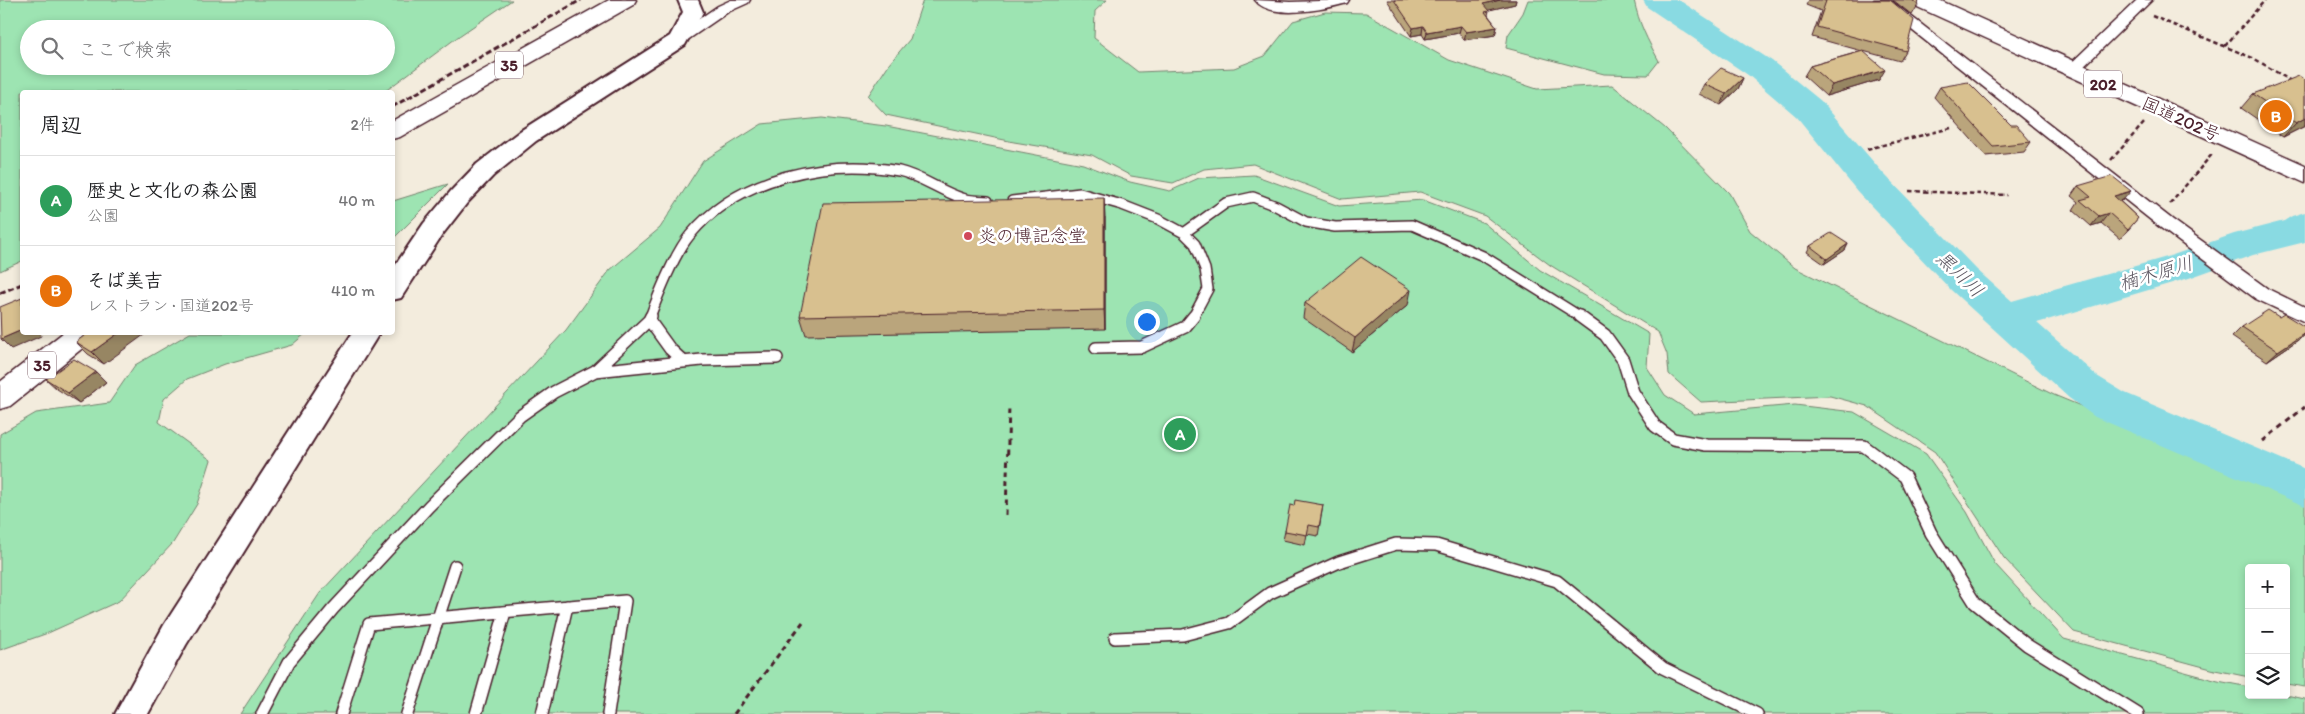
<!DOCTYPE html>
<html lang="ja">
<head>
<meta charset="utf-8">
<style>
	:root { --surface:#fff; --page:#f2f2f2; --text:#202124; --muted:#757577; --line:#e0e0e0; --accent:#0f766e }
	body { margin:0; font-family:Itim,"Klee One",sans-serif; background:var(--page); color:var(--text) }
	.controls { position:absolute; right:15px; bottom:15px; display:grid; overflow:hidden; border-radius:5px; box-shadow:0 2px 8px #0003 }
	.controls button { width:45px; height:45px; display:grid; place-items:center; padding:0; border:0; border-bottom:1px solid var(--line); background:var(--surface); color:var(--text); font:25px sans-serif }
	.you { position:absolute; left:1146px; top:321px; width:18px; height:18px; margin:-12px; border:4px solid #fff; border-radius:50%; background:#1a73e8; box-shadow:0 0 0 8px #1a73e833 }
	.badge { display:grid; place-items:center; width:32px; height:32px; border-radius:50%; background:var(--accent); color:#fff; font-size:16px; font-weight:700 }
	.pin { position:absolute; translate:-50% -50%; border:2px solid #fff; box-shadow:0 1px 5px #0006 }
	.list { margin:0; padding:0; list-style:none }
	h2 { display:flex; justify-content:space-between; align-items:center; height:65px; margin:0; padding:0 20px; font-size:21px }
	h2 small { font-size:16px; font-weight:400; color:var(--muted) }
	.list li { display:grid; grid-template-columns:32px 1fr auto; gap:15px; align-items:center; box-sizing:border-box; height:90px; padding:0 20px; border-top:1px solid var(--line) }
	.list b { display:block; font-size:19px; white-space:nowrap }
	.list p { margin:0; font-size:16px; white-space:nowrap; color:var(--muted) }
	.list em { font-size:16px; font-style:normal; color:var(--muted) }
	.icon { flex:none; width:28px; height:28px; fill:none; stroke:currentColor; stroke-width:2; stroke-linecap:round; stroke-linejoin:round }
	.map { position:relative; flex:none; width:2305px; height:714px; overflow:hidden }
	.search { position:absolute; background:var(--surface); box-shadow:0 2px 8px #0003; left:20px; top:20px; width:375px; height:55px; display:flex; align-items:center; gap:12px; box-sizing:border-box; padding:0 18px; border-radius:28px; color:var(--muted); font-size:19px }
	.panel { position:absolute; background:var(--surface); box-shadow:0 2px 8px #0003; left:20px; top:90px; width:375px; height:245px; border-radius:5px }
	.map>svg:first-child { display:block }
	.green { fill:#9de4b2; stroke:#74826e; fill-rule:evenodd }
	.lines { fill:none; stroke-linecap:round; stroke-linejoin:round }
	.river { fill:#89dae2; fill-rule:evenodd }
	.lane-far1-casing { stroke:#4a1f2b; stroke-width:12 }
	.lane-casing { stroke:#4a1f2b; stroke-width:14 }
	.street-casing { stroke:#4a1f2b; stroke-width:3 }
	.secondary-casing { stroke:#4a1f2b; stroke-width:4 }
	.highway-casing { stroke:#4a1f2b; stroke-width:3 }
	.path-far1 { stroke:#4a1f2b; stroke-width:2.5; stroke-dasharray:4.5 3; stroke-linecap:butt }
	.path { stroke:#4a1f2b; stroke-width:3; stroke-dasharray:5.5 4.5; stroke-linecap:butt }
	.lane-far1 { stroke:#fff; stroke-width:9 }
	.lane { stroke:#fff; stroke-width:11 }
	.street { fill:#fff; fill-rule:evenodd }
	.secondary { fill:#fff; fill-rule:evenodd }
	.highway { fill:#fff; fill-rule:evenodd }
	.rail { stroke:#4a1f2b; stroke-width:3; stroke-dasharray:6 3; stroke-linecap:butt }
	.wall { fill:#baa57b; stroke:#4a1f2b }
	.shaded-wall { fill:#978664; stroke:#4a1f2b }
	.building { fill:#d8c08f; stroke:#4a1f2b }
	.poi-dot { fill:#d1495b; stroke:#fff; stroke-width:2 }
	.labels { text-anchor:middle; dominant-baseline:central; stroke-width:5; stroke-linejoin:round; paint-order:stroke }
	.shield { fill:#fff; stroke:#80626b; stroke-width:1 }
	.shield-label { font-size:16px; font-weight:bold; fill:#4a1f2b }
	.street-label { font-size:18px; fill:#4a1f2b; stroke:#fff }
	.poi-label { font-size:18px; fill:#4a1f2b; stroke:#fff; text-anchor:start }
	.water-label { font-size:19px; font-style:italic; fill:#5d5762; stroke:#fff }
</style>
</head>
<body>
<div class="map">
<svg width="2305" height="714" viewBox="0 0 2305 714">
	<rect width="100%" height="100%" fill="#f3ecdd"/>
	<filter id="ink" filterUnits="userSpaceOnUse"><feTurbulence type="fractalNoise" baseFrequency=".02" numOctaves="2"/><feDisplacementMap in="SourceGraphic" scale="10" xChannelSelector="R" yChannelSelector="G"/><feConvolveMatrix kernelMatrix="1 2 1 2 8 2 1 2 1" color-interpolation-filters="sRGB"/></filter>
	<g filter="url(#ink)">
		<path class="green" d="M0 0H512L459 36 384 92H22V261L0 271ZM29 29H386V66H29Z
			M923 0H1107L1095 11 1094 38 1138 72 1234 68 1265 56 1293 21 1325 12 1366 13 1449 60 1537 89 1612 85 1665 128 1729 193 1750 231 1795 268 2054 395 2305 498V687L2286 684V568H2249V677L2215 670 2074 632 2004 558 1935 452 1867 406 1830 396 1701 402 1669 374 1667 354 1658 332 1550 265 1485 216 1420 192 1342 199 1253 164 1204 169 1173 183 1131 176 1092 155 1014 142 886 115 868 96 889 64 910 39Z
			M1528 0H1634C1639 24 1647 39 1659 61L1648 75 1604 74 1506 48 1508 35 1523 13Z
			M822 118 886 126 1083 164 1130 182 1170 191 1199 178 1254 175 1339 206 1423 200 1484 223 1540 270 1649 334 1647 367 1665 395 1694 414 1795 405 1854 412 1926 454 1967 512 1995 564 2064 639 2218 681 2249 687V695H2286L2305 699V714H240L320 593 566 330 610 270 660 228 703 161 762 124Z
			M448 184 393 239V201Z
			M190 333H306L292 345 225 364 187 379 164 399 159 422 211 460 197 504 173 543 119 601 48 633 0 650V434L36 413 109 403 135 365Z"/>
		<g class="lines">
			<path class="river" d="M1643 0H1679L1772 61 1821 101 1883 173 1977 270 2012 301 2167 257 2234 234 2284 221 2292 216 2305 212V242L2253 255 2189 278 2037 323 2097 376 2125 393 2305 469V506L2095 417 2069 398 1951 290 1857 191 1797 117 1748 75 1647 7Z"/>
			<defs>
				<path id="lane-far1" d="M1012 201 1080 193 1122 205 1158 219 1184 233 1195 244 1205 269 1208 289 1193 317
					M1184 233 1226 203 1253 197 1276 206 1306 222 1335 227 1412 225 1483 256 1581 317
					M650 317C659 293 674 254 690 235 738 177 827 158 899 171 921 176 940 191 962 198 969 201 980 200 988 201"/>
				<path id="lane" d="M1579 316 1605 335 1623 360 1633 392 1655 426 1673 439 1706 445 1864 446 1905 477 1931 533 1975 603 2027 645 2138 714
					M649 320 670 349 684 362
					M1096 348 1142 347 1185 327 1194 316
					M595 371 702 360 777 358
					M1115 638 1183 635 1229 623 1270 593 1339 562 1396 544 1436 545 1557 581 1663 668 1757 714
					M262 714 289 662 333 609 429 506 520 416 554 392 595 371 649 320 651 316
					M341 714 369 624 625 601 608 714
					M407 714 455 566
					M476 714 505 612
					M542 714 567 606"/>
				<path id="street" d="M731 0H750L748 3 728 12 683 43H673L670 40 673 37 718 6Z
					M1255 0 1290 2 1349 0 1347 3C1326 9 1270 21 1255 0Z
					M1874 0H1890L2173 220 2268 289 2305 307V322L2256 299 2161 228Z
					M2137 0H2152L2077 73H2067L2064 70 2067 67Z"/>
				<path id="secondary" d="M678 0H698L703 12 685 45 536 141 493 176 467 203 442 235 401 298 392 300V270L424 223 451 191 477 164 520 131 670 36 683 12Z
					M353 332H380L186 645 148 714H115L164 625Z"/>
				<path id="highway" d="M609 0H636L633 5 400 137 392 139V121Z
					M1910 0H1939L2305 165V183L1913 5Z
					M64 332H97L94 339 10 406 0 409V382Z"/>
			</defs>
			<use href="#lane-far1" class="lane-far1-casing"/>
			<use href="#lane" class="lane-casing"/>
			<use href="#street" class="street-casing"/>
			<use href="#secondary" class="secondary-casing"/>
			<use href="#highway" class="highway-casing"/>
			<path class="path-far1" d="M2152 16 2255 59 2291 81
				M2225 46 2265 0
				M1867 149 1951 128
				M2111 160 2145 122
				M1909 191 2007 195
				M2170 204 2213 153"/>
			<path class="path" d="M2263 441 2305 407
				M1006 515 1009 405
				M734 714 803 622"/>
			<use href="#lane-far1" class="lane-far1"/>
			<use href="#lane" class="lane"/>
			<use href="#street" class="street"/>
			<use href="#secondary" class="secondary"/>
			<use href="#highway" class="highway"/>
			<path class="rail" d="M392 107 581 0
				M0 293 22 284"/>
		</g>
		<path class="wall" d="M1387 0H1516L1515 4 1488 10 1489 11 1488 15 1497 27 1495 35 1464 40 1459 33 1425 39 1422 34 1411 36Z
			M1809 0H1890L1906 51 1900 61 1863 51 1879 80 1826 96 1804 76 1810 66 1862 51 1812 37 1821 11 1806 5Z
			M1893 0H1919L1918 5 1912 15Z
			M1743 78 1738 89 1721 105 1699 94 1704 84Z
			M2305 80V126L2283 137 2241 108 2253 94Z
			M1940 87 2011 125 2031 142 2024 152 1986 156 1934 97Z
			M2078 186 2123 200 2120 201 2138 218 2120 239 2101 223 2091 226 2073 210 2078 202 2071 196Z
			M1105 217V329L806 335 800 316Z
			M1848 244 1845 250 1824 264 1807 252 1810 246Z
			M1305 303 1408 305 1352 352 1303 318Z
			M2279 317 2305 327V334L2298 340 2267 361 2232 337 2242 327Z
			M89 332 104 364 88 354 76 342Z
			M96 372 106 382 79 403 57 389 46 379Z
			M1323 505 1318 536 1307 534 1305 545 1283 540 1285 531 1294 506Z"/>
		<path class="shaded-wall" d="M1500 0H1516L1515 4 1481 12 1483 4Z
			M1423 26 1422 34 1411 36 1413 28Z
			M1461 26 1459 33 1425 39 1427 32Z
			M1497 27 1495 35 1464 40 1466 32Z
			M1885 70 1879 80 1826 96 1832 85Z
			M1743 78 1738 89 1721 105 1726 94Z
			M2305 118V126L2283 137 2296 123Z
			M2131 191 2123 200 2106 205 2114 196Z
			M1104 198 1105 217V329L1104 310Z
			M2109 213 2101 223 2091 226 2099 216Z
			M1848 244 1845 250 1824 264 1827 259Z
			M1411 290 1408 305 1352 352 1355 338Z
			M22 330V332H40L41 336 11 349 1 339Z
			M120 332H148L104 364 92 352Z
			M2305 333V334L2298 340 2267 361 2278 351Z
			M96 372 106 382 79 403 68 393Z"/>
		<path class="building" d="M1394 0H1500L1483 4 1489 11 1485 12 1497 27 1466 32 1461 26 1427 32 1423 26 1413 28Z
			M1823 0H1890L1914 20 1906 51 1817 27 1826 1Z
			M1912 0H1919L1918 5Z
			M1863 51 1885 70 1832 85 1810 66Z
			M1721 68 1743 78 1726 94 1704 84Z
			M2299 76 2305 80V118L2296 123 2253 94Z
			M1968 82 2011 125H2016L2031 142 1993 146 1940 87Z
			M2112 176 2131 191 2114 196 2138 218 2128 230 2109 213 2099 216 2080 200 2091 197 2078 186Z
			M1104 198V310L800 316 823 203Z
			M1831 233 1848 244 1827 259 1810 246Z
			M1361 257 1411 290 1355 338 1305 303Z
			M22 298V330L1 339 0 307Z
			M2268 310 2279 317 2284 314 2305 327V333L2278 351 2242 327Z
			M89 332H120L92 352 76 342Z
			M74 359 96 372 68 393 46 379Z
			M1295 500 1323 505 1319 527 1309 525 1307 535 1285 531 1290 505 1294 506Z"/>
	</g>
	<circle class="poi-dot" cx="968" cy="236" r="5"/>
	<g class="labels">
		<g class="shield">
			<rect x="495" y="51.5" width="28" height="27" rx="4"/>
			<rect x="2084" y="70.5" width="38" height="27" rx="4"/>
			<rect x="28" y="351.5" width="28" height="27" rx="4"/>
		</g>
		<g class="shield-label">
			<text x="509" y="65">35</text>
			<text x="2103" y="84">202</text>
			<text x="42" y="365">35</text>
		</g>
		<g class="street-label">
			<text transform="translate(2181 119) rotate(24)">国道202号</text>
		</g>
		<g class="poi-label">
			<text x="978" y="236">炎の博記念堂</text>
		</g>
		<g class="water-label">
			<text transform="translate(2156 273) rotate(-17)">楠木原川</text>
			<text transform="translate(1960 274) rotate(44)">黒川川</text>
		</g>
	</g>
</svg>
<div class="controls">
<button>+</button>
<button>−</button>
<button><svg class="icon" aria-label="layers" viewBox="0 0 24 24"><path d="M12 4l9 5-9 5-9-5zM3 14l9 5 9-5"/></svg></button>
</div>
<div class="you"></div>
<div class="pin badge" style="left:1180px;top:434px;background:#2e9e5b">A</div>
<div class="pin badge" style="left:2276px;top:116px;background:#e8710a">B</div>
<div class="search"><svg class="icon" aria-label="search" viewBox="0 0 24 24"><circle cx="10" cy="10" r="6"/><path d="M15 15l6 6"/></svg>ここで検索</div>
<section class="panel">
<h2>周辺<small>2件</small></h2>
<ul class="list">
<li><span class="badge" style="background:#2e9e5b">A</span><div><b>歴史と文化の森公園</b><p>公園</p></div><em>40 m</em></li>
<li><span class="badge" style="background:#e8710a">B</span><div><b>そば美吉</b><p>レストラン · 国道202号</p></div><em>410 m</em></li>
</ul>
</section>
</div>
</body>
</html>
